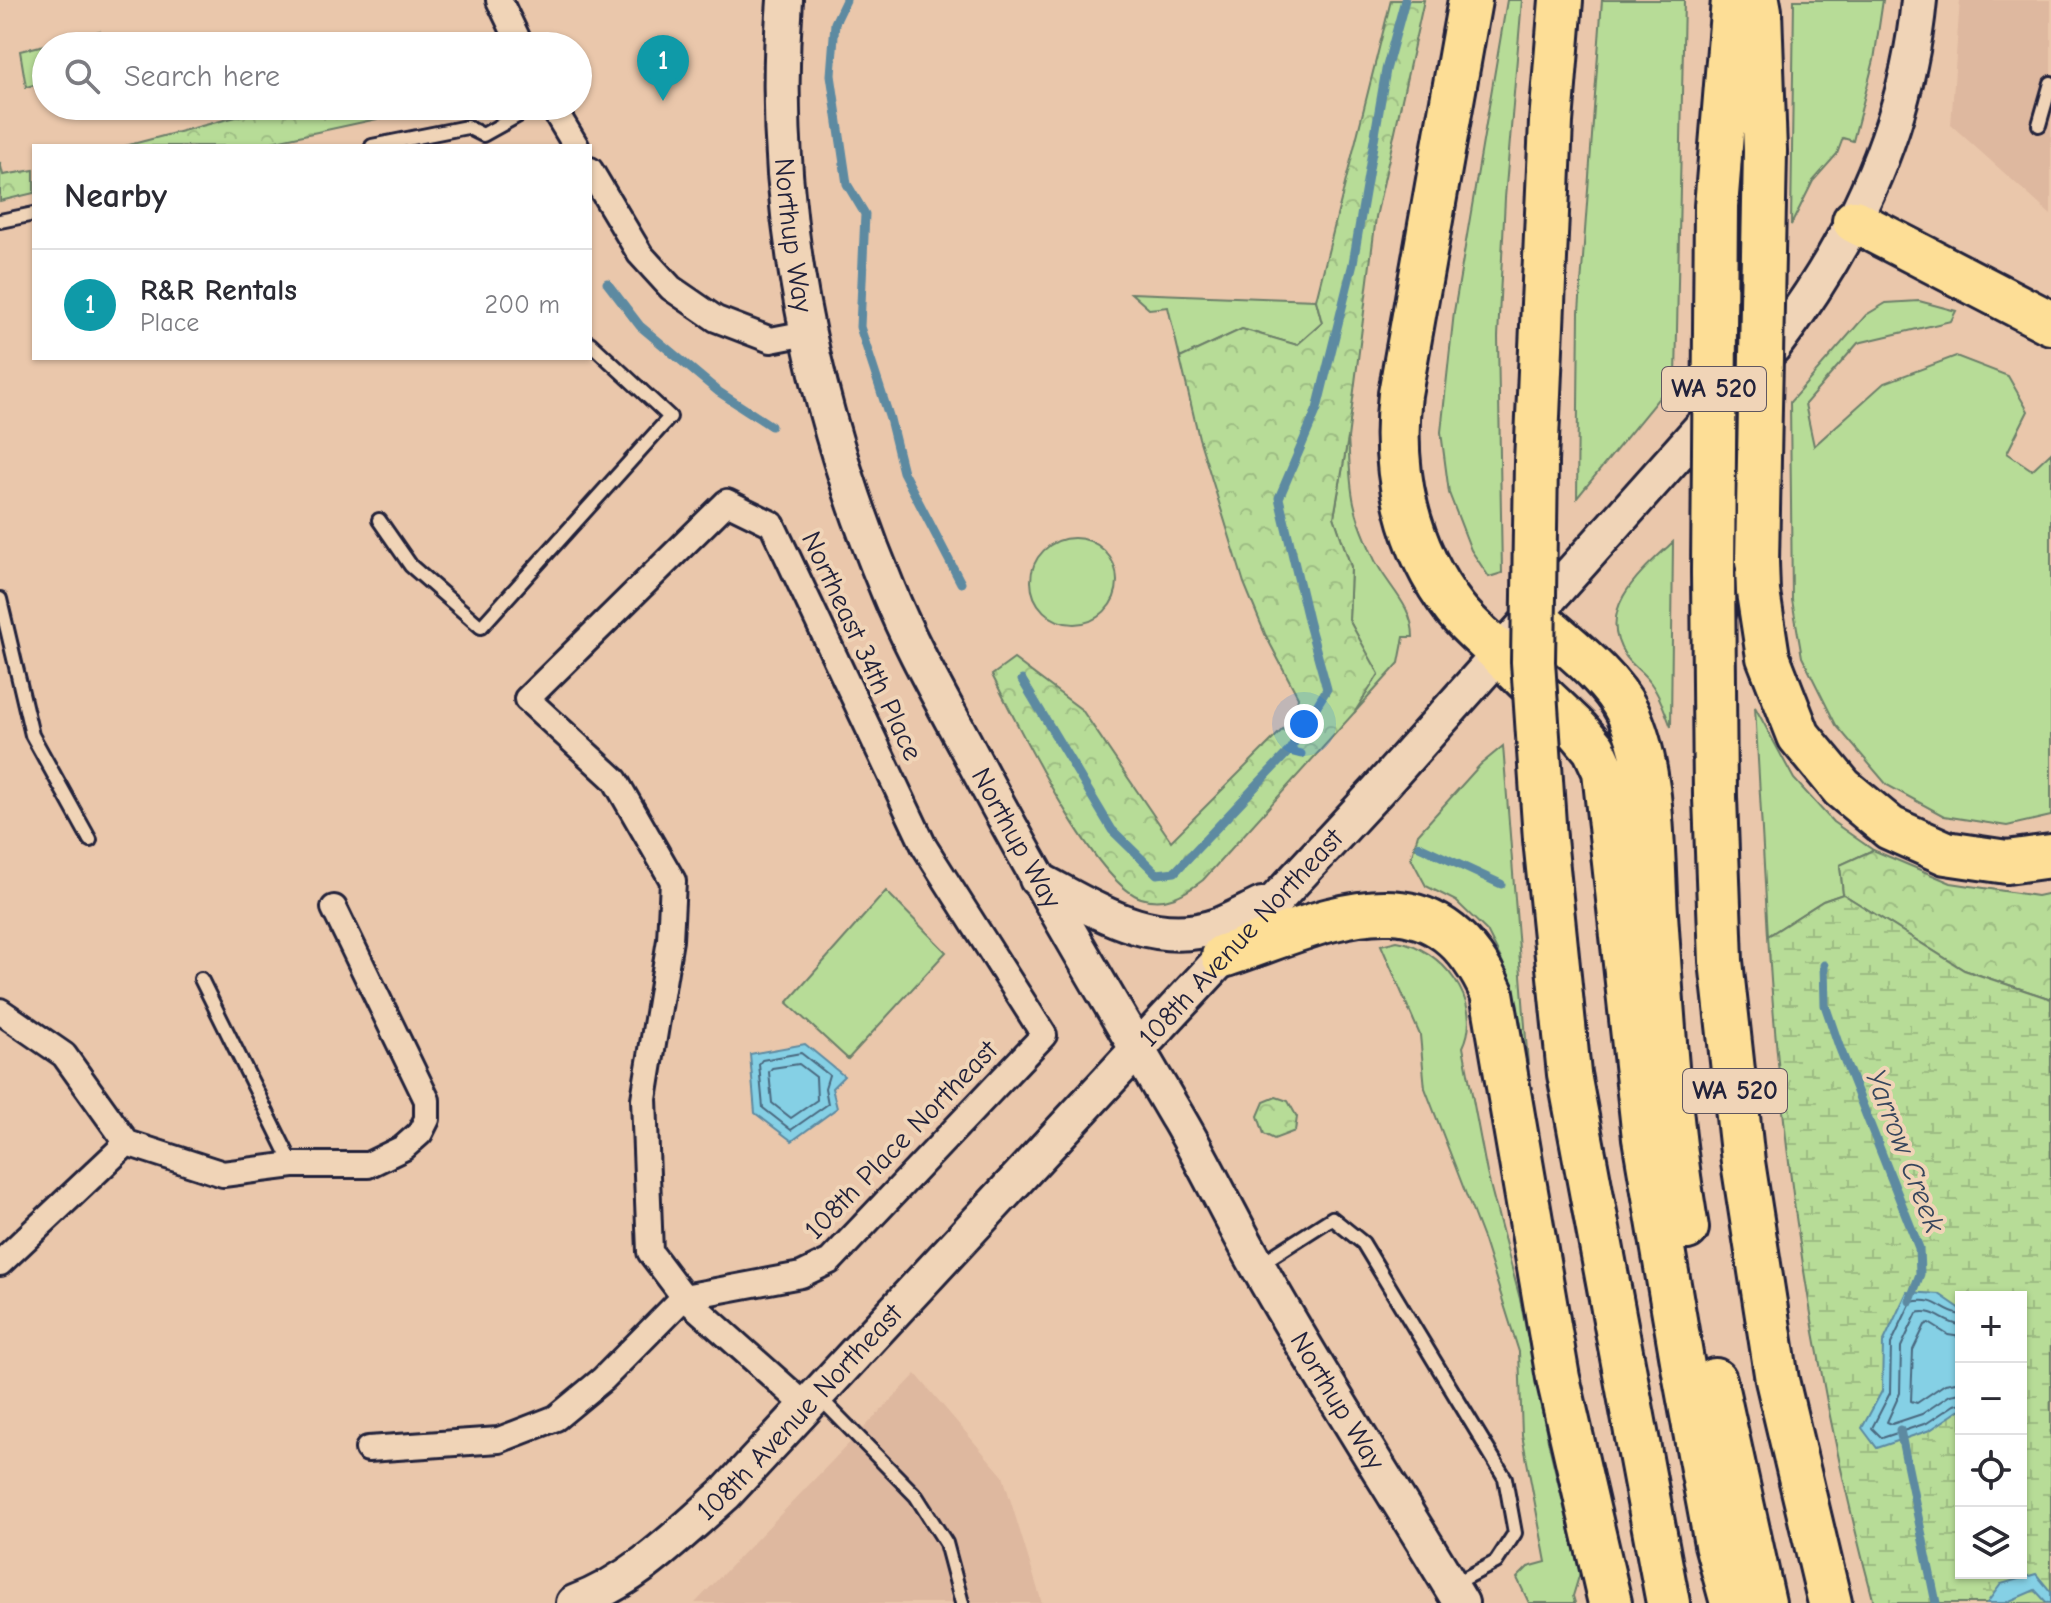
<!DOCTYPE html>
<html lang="en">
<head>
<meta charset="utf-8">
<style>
	:root { --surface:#fff; --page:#f7f7f7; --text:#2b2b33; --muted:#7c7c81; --line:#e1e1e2; --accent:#2563eb }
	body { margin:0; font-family:"Comic Neue",sans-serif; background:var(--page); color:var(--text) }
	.controls { position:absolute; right:24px; bottom:24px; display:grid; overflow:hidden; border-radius:0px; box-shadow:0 2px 6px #0004 }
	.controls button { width:72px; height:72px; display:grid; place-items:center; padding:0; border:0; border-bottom:2px solid var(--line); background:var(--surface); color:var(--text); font:40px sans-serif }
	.you { position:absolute; left:1304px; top:724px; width:28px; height:28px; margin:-20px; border:6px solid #fff; border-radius:50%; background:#1a73e8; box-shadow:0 0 0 12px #1a73e833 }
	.badge { display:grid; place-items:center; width:52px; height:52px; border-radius:50%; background:var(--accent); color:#fff; font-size:26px; font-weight:700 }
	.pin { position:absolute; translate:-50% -66px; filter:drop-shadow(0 2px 4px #0008) }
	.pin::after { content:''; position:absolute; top:42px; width:28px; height:24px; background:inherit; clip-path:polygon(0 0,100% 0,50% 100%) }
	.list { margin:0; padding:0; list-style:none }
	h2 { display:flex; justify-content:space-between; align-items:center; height:104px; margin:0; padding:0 32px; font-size:34px }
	h2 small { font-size:26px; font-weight:400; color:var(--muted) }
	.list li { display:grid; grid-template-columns:52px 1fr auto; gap:24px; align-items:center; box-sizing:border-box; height:112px; padding:0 32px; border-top:2px solid var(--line) }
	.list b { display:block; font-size:30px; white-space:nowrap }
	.list p { margin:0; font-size:26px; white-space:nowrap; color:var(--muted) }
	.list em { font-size:26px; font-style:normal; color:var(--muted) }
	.icon { flex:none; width:44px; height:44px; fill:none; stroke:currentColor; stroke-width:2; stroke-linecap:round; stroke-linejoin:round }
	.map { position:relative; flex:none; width:2051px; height:1603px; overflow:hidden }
	.search { position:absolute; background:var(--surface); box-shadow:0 2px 6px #0004; left:32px; top:32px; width:560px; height:88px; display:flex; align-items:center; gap:20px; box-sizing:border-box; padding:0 28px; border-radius:44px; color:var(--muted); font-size:30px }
	.panel { position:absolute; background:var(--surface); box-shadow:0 2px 6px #0004; left:32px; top:144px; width:560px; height:216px; border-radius:0px }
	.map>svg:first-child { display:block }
	.built { fill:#deb89f }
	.grass { fill:#b7dc97; stroke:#6c7f69; stroke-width:2 }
	.forest { fill:url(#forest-crowns); stroke:#6c7f69; stroke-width:2 }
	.wetland { fill:url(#wetland-marsh); stroke:#6c7f69; stroke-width:2; fill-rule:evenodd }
	.water { fill:#85d0e5; stroke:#5d8aa1; stroke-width:2 }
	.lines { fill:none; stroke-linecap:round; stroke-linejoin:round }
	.shore { stroke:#4a687f; stroke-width:2 }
	.stream { stroke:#5d8aa1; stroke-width:9 }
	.service-casing { stroke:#22223b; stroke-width:18 }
	.minor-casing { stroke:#22223b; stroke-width:30 }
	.secondary-casing { stroke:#22223b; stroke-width:40 }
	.motorway-casing { stroke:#22223b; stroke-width:48 }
	.service { stroke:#f0d4b7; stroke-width:12 }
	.minor { stroke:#f0d4b7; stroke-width:24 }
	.secondary { stroke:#f0d4b7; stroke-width:34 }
	.motorway { stroke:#fdde96; stroke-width:42 }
	.motorway-bridge-casing { stroke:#22223b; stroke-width:48; stroke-linecap:butt }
	.motorway-bridge { stroke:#fdde96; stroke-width:42 }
	.labels { text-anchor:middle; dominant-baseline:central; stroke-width:8; stroke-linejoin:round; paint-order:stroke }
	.shield { fill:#f0d4b7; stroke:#605760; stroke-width:2 }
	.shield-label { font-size:26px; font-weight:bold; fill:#22223b }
	.street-label { font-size:28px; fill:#22223b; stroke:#f0d4b7 }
	.water-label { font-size:30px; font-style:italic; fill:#36455d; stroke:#f0d4b7 }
</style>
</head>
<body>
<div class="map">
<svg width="2051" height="1603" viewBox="0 0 2051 1603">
	<defs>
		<pattern id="forest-crowns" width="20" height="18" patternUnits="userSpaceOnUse" patternTransform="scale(2)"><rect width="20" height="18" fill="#b7dc97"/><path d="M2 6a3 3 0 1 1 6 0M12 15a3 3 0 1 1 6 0" fill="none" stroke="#9dbc83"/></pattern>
		<pattern id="wetland-marsh" width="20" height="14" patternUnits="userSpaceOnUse" patternTransform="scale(2)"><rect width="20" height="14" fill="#b7dc97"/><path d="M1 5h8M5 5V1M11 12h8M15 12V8" fill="none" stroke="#9dbc83"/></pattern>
	</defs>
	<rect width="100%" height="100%" fill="#eac7ab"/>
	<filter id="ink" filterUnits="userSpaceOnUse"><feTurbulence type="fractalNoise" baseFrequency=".0125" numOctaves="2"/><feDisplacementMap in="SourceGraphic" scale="16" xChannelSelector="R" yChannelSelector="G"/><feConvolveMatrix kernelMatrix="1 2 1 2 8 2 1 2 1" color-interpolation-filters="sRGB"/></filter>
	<g filter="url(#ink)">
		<path class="built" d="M1960 0H2051V215L1951 125Z
			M916 1374 1003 1476 1042 1603H695Z"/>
		<path class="grass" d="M1507 0H1522L1505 198 1498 337 1502 573 1489 577 1471 550 1449 493 1441 432 1454 312Z
			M1602 0H1684L1676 377 1577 498 1579 312Z
			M1794 0H1883L1874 60 1853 141 1843 138 1837 154 1813 181 1791 225Z
			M100 31 103 46H46V82L26 87 20 51Z
			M1131 293 1316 300 1322 323 1297 345 1242 329 1180 358 1168 307 1149 309Z
			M1919 301 1956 311 1951 321 1858 343 1805 404 1814 446 1884 383 1956 356 2008 376 2028 411 2007 453 2032 470 2051 452V816L2007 826 1944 816 1887 785 1836 725 1802 657 1792 600 1790 402 1866 315 1886 303Z
			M1348 438C1350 460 1349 485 1355 507 1358 523 1366 539 1372 554 1384 584 1413 603 1413 637H1404L1399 663 1354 713 1378 674 1349 620 1351 567 1334 517Z
			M1031 581a43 43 0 1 1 86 0a43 43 0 1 1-86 0Z
			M1673 542 1671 727C1665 712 1660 695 1650 682 1643 672 1631 665 1625 655 1595 608 1642 571 1673 542Z
			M1755 707 1794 779 1833 822 1873 850 1840 865 1843 894 1823 901 1768 936Z
			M1503 746 1528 1064 1517 1005 1502 961 1487 931 1456 901 1426 886 1411 858 1418 834 1480 765Z
			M886 891 946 952 848 1059 787 1003Z
			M1397 941C1441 948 1485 1002 1463 1047L1487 1173 1520 1299 1549 1445 1580 1573 1573 1596 1575 1603H1529L1517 1578 1528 1567 1546 1562 1522 1435 1519 1352 1484 1241 1425 1088 1420 1035 1381 945Z"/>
		<path class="forest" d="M1391 0H1424L1376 217 1348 438 1334 517 1351 567 1349 620 1379 674 1354 713 1203 880C1185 894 1165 906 1141 898 1093 882 1017 723 992 675L1014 659 1082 710 1171 841 1295 717 1298 697 1265 634 1244 583 1199 438 1180 358 1242 329 1297 345 1322 323 1316 300Z
			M278 106H399L400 114 253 146H125Z
			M0 162 3 175 34 170V193L0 201Z
			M1873 850 1951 883 2037 896 2051 893V999L1964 970 1843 894 1840 865Z
			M1276 1097 1288 1101 1297 1117 1295 1131 1274 1139 1264 1134 1258 1116 1264 1102Z"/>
		<path class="wetland" d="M1843 894 1964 970 2051 999V1603H1874C1815 1386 1782 1160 1768 936L1823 901ZM1961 1297H2021V1573H1961Z"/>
		<path class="water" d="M805 1044 844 1076 832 1088 837 1108 792 1141 755 1113 750 1054Z
			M1907 1292 1939 1294 1961 1309V1409L1930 1430 1877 1448 1862 1428 1882 1391 1883 1343Z
			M2036 1574 2051 1592V1603H2047L2035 1590 2005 1603H1987L2001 1584Z"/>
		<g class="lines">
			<path class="shore" d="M801 1053 829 1075 825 1088 828 1104 791 1130 763 1108 759 1064 762 1060Z
				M799 1064 816 1077 817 1100 791 1118 772 1103 769 1072 772 1068Z
				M1961 1315C1940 1312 1938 1296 1911 1302L1891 1344 1890 1393 1872 1428 1882 1438 1927 1423 1954 1405 1961 1403
				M1961 1325C1944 1324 1935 1308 1917 1313L1901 1347 1900 1393 1887 1422 1892 1424 1922 1414 1950 1395 1961 1393
				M1961 1337 1948 1335 1929 1323 1925 1325 1913 1350 1911 1401 1917 1403 1945 1384 1961 1381"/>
			<path class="stream" d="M846 0 835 23 831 75 847 184 865 214 860 327 890 419 903 472 961 583
				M607 283 640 326 719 392 771 426
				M1022 680 1112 830 1157 874 1175 872 1289 751 1301 754
				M1289 751 1327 689 1309 624 1279 498 1317 409 1353 263 1386 70 1405 0
				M1419 846 1501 884
				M1824 965 1825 1005 1839 1046 1919 1248 1920 1274 1910 1301
				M1900 1430 1936 1603"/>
			<defs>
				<path id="service" d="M2039 125 2051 83
					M372 146 467 127 483 135 535 106
					M0 221 34 214
					M379 520 411 566 481 627 670 417 590 343
					M0 599 32 735 90 840
					M201 979 293 1165
					M1260 1264 1332 1218 1363 1243 1505 1478 1515 1533 1496 1562 1454 1584
					M819 1397 916 1496 946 1543 962 1603"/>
				<path id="minor" d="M499 0 521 46
					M552 106 576 146
					M590 170 640 254 671 288 716 319 771 340 807 333
					M0 1011 64 1055 127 1143 0 1263
					M127 1143 223 1174 293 1165H368L403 1148 420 1133 427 1119V1100L334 908
					M368 1449 499 1440 556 1418 603 1379 684 1297 801 1275 830 1261 1044 1035 924 846 772 524 727 502 527 699 615 780 673 881 670 940 644 1099 650 1252 684 1297 806 1406"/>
				<g id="secondary">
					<path id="s1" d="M785 0C769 201 811 405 888 590 911 647 943 702 972 757 1037 880 1108 999 1179 1120 1207 1168 1231 1219 1259 1268 1323 1382 1394 1491 1461 1603"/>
					<path d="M1037 879C1093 908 1151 949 1217 926 1232 920 1247 912 1262 905"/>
					<path id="s2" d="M574 1603C634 1581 679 1535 726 1493L1378 790 1773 347C1851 245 1907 128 1919 0"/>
				</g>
				<path id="motorway" d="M1470 0 1400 394C1391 471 1407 547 1455 609 1466 623 1481 636 1494 648 1521 676 1550 703 1578 730L1594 749 1604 771 1644 1138 1685 1378 1716 1544 1732 1603
					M1758 0 1760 11 1765 151
					M1716 207 1733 0
					M1854 221 2051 323
					M1536 462 1551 122 1561 0
					M1757 562 1758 592 1768 657 1799 736 1842 788 1890 828 1946 853 2007 862 2051 856
					M1713 572 1715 797 1721 961 1743 1162 1777 1380 1830 1603
					M1535 616C1564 643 1610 676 1627 711 1655 769 1652 850 1656 914 1663 1018 1669 1125 1687 1228
					M1545 839 1569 1074 1668 1603
					M1223 956C1325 923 1433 860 1492 993L1558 1378 1610 1603
					M1715 1380 1764 1603"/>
			</defs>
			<use href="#service" class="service-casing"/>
			<use href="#minor" class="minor-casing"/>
			<use href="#secondary" class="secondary-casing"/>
			<use href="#motorway" class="motorway-casing"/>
			<use href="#service" class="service"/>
			<use href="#minor" class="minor"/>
			<use href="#secondary" class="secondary"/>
			<use href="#motorway" class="motorway"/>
			<defs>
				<path id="motorway-bridge" d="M1536 462 1533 662 1545 839
					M1757 562 1765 151
					M1713 572 1716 207"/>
			</defs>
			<use href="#motorway-bridge" class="motorway-bridge-casing"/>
			<use href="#motorway-bridge" class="motorway-bridge"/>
		</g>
	</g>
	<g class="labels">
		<g class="shield">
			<rect x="1662" y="367" width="104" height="44" rx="6"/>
			<rect x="1683" y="1069" width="104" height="44" rx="6"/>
		</g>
		<g class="shield-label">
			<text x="1714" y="389">WA 520</text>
			<text x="1735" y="1091">WA 520</text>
		</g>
		<g class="street-label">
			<text stroke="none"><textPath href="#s1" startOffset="236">Northup Way</textPath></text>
			<text transform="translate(862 646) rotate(65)">Northeast 34th Place</text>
			<text stroke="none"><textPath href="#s1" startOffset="884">Northup Way</textPath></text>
			<text stroke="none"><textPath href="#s2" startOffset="946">108th Avenue Northeast</textPath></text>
			<text transform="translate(901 1140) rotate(-46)">108th Place Northeast</text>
			<text stroke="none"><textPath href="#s1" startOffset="1532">Northup Way</textPath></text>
			<text stroke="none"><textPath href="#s2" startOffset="298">108th Avenue Northeast</textPath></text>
		</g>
		<g class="water-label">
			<text transform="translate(1905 1151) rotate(69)">Yarrow Creek</text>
		</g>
	</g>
</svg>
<div class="controls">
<button>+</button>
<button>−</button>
<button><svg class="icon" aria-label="locate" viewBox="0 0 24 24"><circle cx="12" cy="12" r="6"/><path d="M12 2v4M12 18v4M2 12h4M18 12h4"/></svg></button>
<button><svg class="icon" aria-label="layers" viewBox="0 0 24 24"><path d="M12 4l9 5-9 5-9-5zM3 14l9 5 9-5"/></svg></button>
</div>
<div class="you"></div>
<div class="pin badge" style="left:663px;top:101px;background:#0f9aa8">1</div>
<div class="search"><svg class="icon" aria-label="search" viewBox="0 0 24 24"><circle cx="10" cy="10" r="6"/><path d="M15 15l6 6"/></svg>Search here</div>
<section class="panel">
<h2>Nearby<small></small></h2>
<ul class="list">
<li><span class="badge" style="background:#0f9aa8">1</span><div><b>R&amp;R Rentals</b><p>Place</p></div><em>200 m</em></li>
</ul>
</section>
</div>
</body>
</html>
